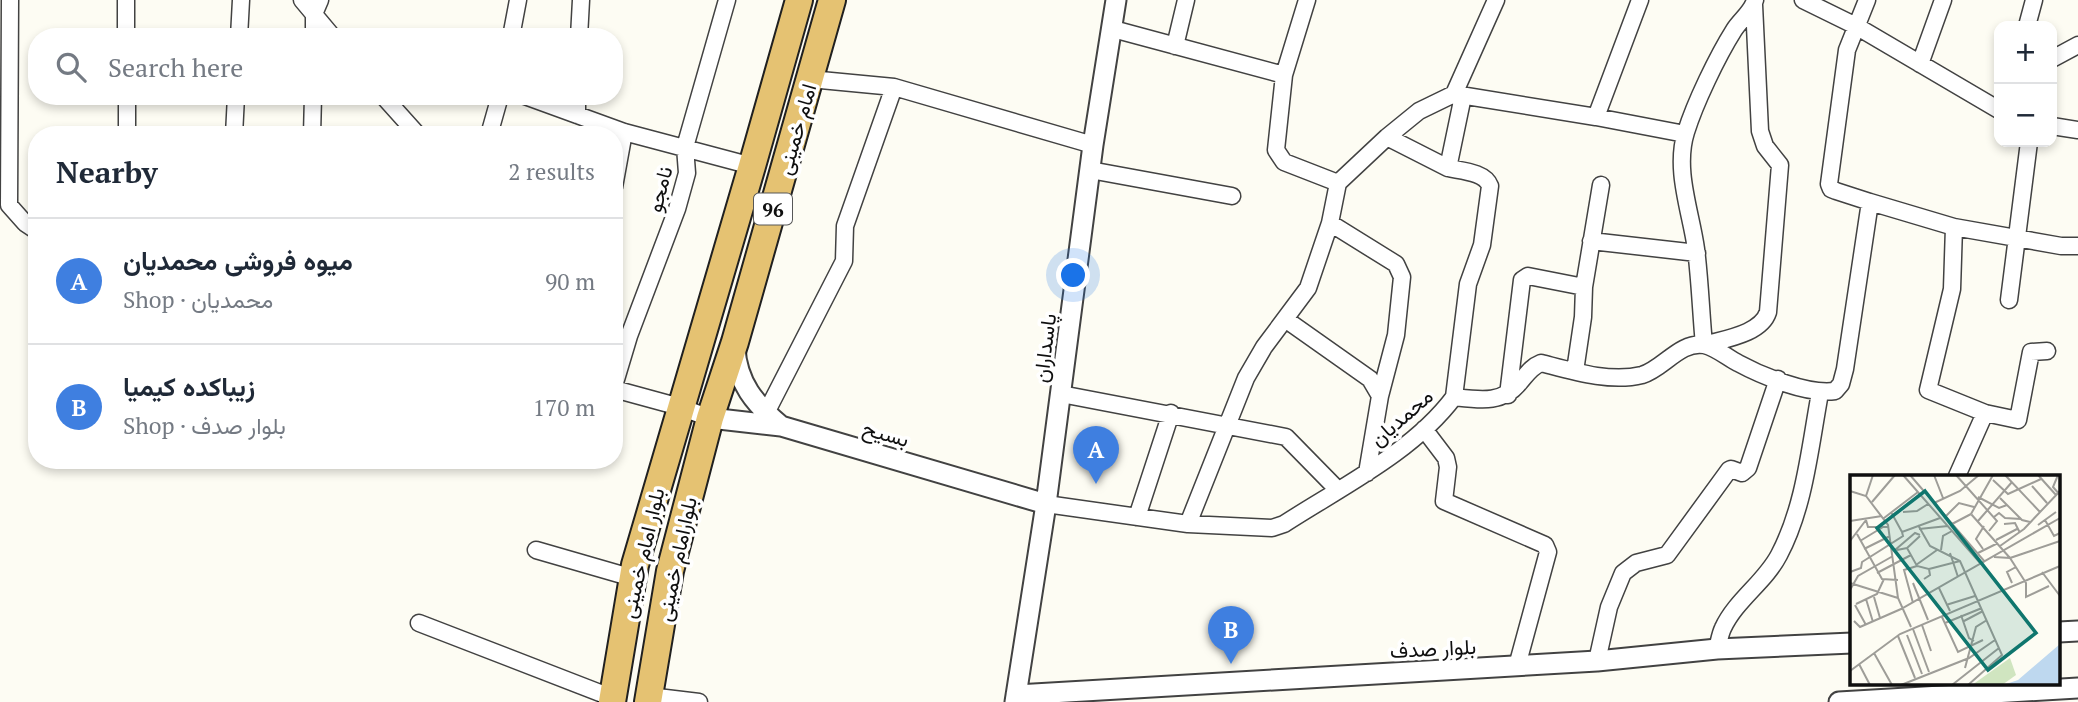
<!DOCTYPE html>
<html lang="en">
<head>
<meta charset="utf-8">
<style>
	:root { --surface:#fff; --page:#f6f6f7; --text:#1f2937; --muted:#747a83; --line:#e0e1e3; --accent:#af3d38 }
	body { margin:0; font-family:"PT Serif",Vazirmatn,serif; background:var(--page); color:var(--text) }
	.controls { position:absolute; right:21px; top:21px; display:grid; overflow:hidden; border-radius:14px; box-shadow:0 4px 10px #0003 }
	.controls button { width:63px; height:63px; display:grid; place-items:center; padding:0; border:0; border-bottom:2px solid var(--line); background:var(--surface); color:var(--text); font:35px sans-serif }
	.you { position:absolute; left:1074px; top:276px; width:24px; height:24px; margin:-18px; border:5px solid #fff; border-radius:50%; background:#1a73e8; box-shadow:0 0 0 10px #1a73e833 }
	.badge { display:grid; place-items:center; width:46px; height:46px; border-radius:50%; background:var(--accent); color:#fff; font-size:23px; font-weight:700 }
	.pin { position:absolute; translate:-50% -58px; filter:drop-shadow(0 2px 4px #0008) }
	.pin::after { content:''; position:absolute; top:37px; width:24px; height:21px; background:inherit; clip-path:polygon(0 0,100% 0,50% 100%) }
	.list { margin:0; padding:0; list-style:none }
	h2 { display:flex; justify-content:space-between; align-items:center; height:91px; margin:0; padding:0 28px; font-size:30px }
	h2 small { font-size:23px; font-weight:400; color:var(--muted) }
	.list li { display:grid; grid-template-columns:46px 1fr auto; gap:21px; align-items:center; box-sizing:border-box; height:126px; padding:0 28px; border-top:2px solid var(--line) }
	.list b { display:block; font-size:26px; white-space:nowrap }
	.list p { margin:0; font-size:23px; white-space:nowrap; color:var(--muted) }
	.list em { font-size:23px; font-style:normal; color:var(--muted) }
	.icon { flex:none; width:38px; height:38px; fill:none; stroke:currentColor; stroke-width:2; stroke-linecap:round; stroke-linejoin:round }
	.map { position:relative; flex:none; width:2078px; height:702px; overflow:hidden }
	.search { position:absolute; background:var(--surface); box-shadow:0 4px 10px #0003; left:28px; top:28px; width:595px; height:77px; display:flex; align-items:center; gap:18px; box-sizing:border-box; padding:0 24px; border-radius:28px; color:var(--muted); font-size:26px }
	.panel { position:absolute; background:var(--surface); box-shadow:0 4px 10px #0003; left:28px; top:126px; width:595px; height:343px; border-radius:28px }
	.map>svg:first-child { display:block }
	.lines { fill:none; stroke-linecap:round; stroke-linejoin:round }
	.minor-casing { stroke:#424242; stroke-width:19 }
	.tertiary-casing { stroke:#424242; stroke-width:23 }
	.trunk-casing { stroke:#202020; stroke-width:30 }
	.minor { stroke:#fff; stroke-width:16 }
	.tertiary { stroke:#fff; stroke-width:19 }
	.trunk { stroke:#e5c272; stroke-width:26 }
	.labels { text-anchor:middle; dominant-baseline:central; stroke-width:7; stroke-linejoin:round; paint-order:stroke }
	.shield { fill:#fff; stroke:#575757; stroke-width:2 }
	.shield-label { font-size:19px; font-weight:bold; fill:#0f0f0f }
	.street-label { font-size:21px; fill:#0f0f0f; stroke:#fff }
	.inset-road { fill:none; stroke:#9e9d98; stroke-width:2 }
	.view { fill:#0f766e; fill-opacity:0.15; stroke:#0f766e; stroke-width:3.5 }
	.inset-edge { fill:none; stroke:#0f0f0f; stroke-width:3.5 }
</style>
</head>
<body>
<div class="map">
<svg width="2078" height="702" viewBox="0 0 2078 702">
	<rect width="100%" height="100%" fill="#fdfcf3"/>
	<g class="lines">
		<defs>
			<path id="minor" d="M10 0 9 205 25 223 37 231
				M126 0V37
				M302 0 333 37
				M1307 0 1284 75 1276 150 1284 162 1338 183 1387 137 1419 111 1454 94 1596 117 1685 134
				M1803 0 1856 26 1999 110
				M1867 0 1847 50 1829 184 1831 189 1836 191 1870 202
				M1754 5 1760 131 1765 146 1780 165 1768 312C1761 334 1724 339 1704 345 1701 313 1700 281 1696 249 1691 212 1674 170 1686 132 1695 103 1717 57 1734 30 1740 20 1752 12 1755 0
				M2027 26 2034 0
				M1113 29 1284 75
				M239 37 241 0
				M314 37V14L320 0
				M511 37 518 0
				M579 37 581 0
				M1175 46 1186 0
				M2052 59 2078 45
				M1920 64 1943 0
				M810 79 894 87 1093 145
				M1454 94 1496 0
				M127 96V135
				M383 96 418 135
				M525 96 624 132 752 166
				M577 115V96
				M1596 117 1640 0
				M2052 126 2078 130
				M234 135 236 96
				M312 135 313 96
				M489 135 500 96
				M1387 137 1448 168
				M1090 170 1232 196
				M614 187 624 132
				M1330 223 1396 264 1402 277 1396 335 1380 396
				M1954 227 1952 289 1928 390 1985 413
				M1591 241 1697 253
				M2009 300 2029 142
				M1285 319 1370 379 1380 396 1367 473
				M1575 371 1583 317 1584 287 1601 185
				M614 386 629 336 677 209 687 173 685 147 727 0
				M614 389 680 407 710 418
				M1061 394 1286 437 1337 489
				M1508 395 1522 280 1528 276 1584 287
				M1454 397 1468 284 1482 245 1490 186C1485 172 1462 171 1448 168L1463 96
				M766 413 844 261 845 226 894 87
				M1424 429 1446 458 1448 467 1444 501 1545 545 1548 552 1517 666
				M1957 476 1985 413 2018 420 2031 352 2047 351
				M1046 504 1188 524 1272 528 1284 524C1341 487 1413 452 1454 397 1480 400 1503 404 1520 382 1527 374 1531 367 1541 363 1572 371 1610 383 1642 375 1663 369 1680 341 1704 345 1715 347 1728 358 1738 363 1762 376 1808 395 1835 391L1841 384 1845 369 1870 202 1954 227 2061 246H2078
				M1137 517 1171 413
				M1188 524 1246 378 1264 347 1308 288 1330 223 1338 183
				M536 550 633 578
				M419 623 613 698
				M1717 649C1719 642 1720 634 1723 628 1736 600 1765 582 1779 555 1805 506 1810 446 1820 393
				M1597 661 1609 607 1623 573 1636 563 1667 555 1729 470 1731 469 1742 473 1748 468 1778 379
				M649 696 699 702"/>
			<path id="tertiary" d="M735 348C737 383 755 404 781 426
				M710 418 781 426 1046 504
				M2059 632 2078 631
				M1016 695 1597 661 1717 649 1852 643
				M1015 702 1046 504 1093 145 1116 0
				M1839 702 2078 688"/>
			<path id="trunk" d="M612 702 635 565 752 166 799 0
				M648 702 670 571 710 418 735 342 832 0"/>
		</defs>
		<use href="#minor" class="minor-casing"/>
		<use href="#tertiary" class="tertiary-casing"/>
		<use href="#trunk" class="trunk-casing"/>
		<use href="#minor" class="minor"/>
		<use href="#tertiary" class="tertiary"/>
		<use href="#trunk" class="trunk"/>
	</g>
	<g class="labels">
		<rect class="shield" x="754" y="193.5" width="38" height="31" rx="5"/>
		<g class="shield-label">
			<text x="773" y="209">96</text>
		</g>
		<g class="street-label">
			<text transform="translate(796 129) rotate(-74)">امام خمینی</text>
			<text transform="translate(659 189) rotate(-75)">نامجو</text>
			<text transform="translate(1044 348) rotate(-83)">پاسداران</text>
			<text transform="translate(1401 417) rotate(-41)">محمدیان</text>
			<text transform="translate(886 433) rotate(16)">بسیح</text>
			<text transform="translate(642 553) rotate(-77)">بلوار امام خمینی</text>
			<text transform="translate(676 559) rotate(-78)">بلوارامام خمینی</text>
			<text transform="translate(1433 648) rotate(-3)">بلوار صدف</text>
		</g>
	</g>
	<g transform="translate(1850 475)">
		<rect width="210" height="210" fill="#fdfcf3"/>
		<path d="M160 183 166 200 152 210H122Z" fill="#d0e5c0"/>
		<path d="M210 169V210H153L168 205Z" fill="#bed8ef"/>
		<path class="inset-road" d="M53 0 131 89M60 0 135 87M84 0 93 23M106 0 147 46 139 56M155 0 190 37M188 0 206 20M208 0 203 12 210 20M143 5 158 19 191 4M182 11 197 28M0 16 16 21 38 50 48 123 61 152M16 21 23 0M128 22 149 33 157 30M150 23 172 45 180 47M22 27 45 0M84 28 110 16 129 0M41 37 52 57 90 43M53 37 67 36 78 29M121 39 160 83 210 66M121 39 143 0M96 41 109 28 124 32M144 42 149 38 155 43 171 44M34 43 68 17M16 45 18 52H38M195 45 204 61 210 58M0 46 32 41M128 46 162 7M102 49 121 39M154 49 165 48 170 58M68 50 80 71 110 86 152 180 118 210M188 50 206 37M69 54 98 51M7 59 32 104 48 105M146 65 167 54M0 66 16 45M10 66 33 52M150 71 174 54 210 16M57 73 67 91 79 94 80 100 74 104M14 74 40 61M133 74 126 64 134 51M45 75 65 58 70 60M47 75 57 73 70 61M91 75 93 61 102 56M100 78 108 102M128 78 148 68M144 82 160 83 176 108V122L199 111M66 90 87 75M79 94 110 86M0 97 11 93 12 87 53 61 52 57M192 97 210 121M27 98 61 80M0 108 48 123M63 108 78 145M162 108 157 97 166 92M89 113 100 136M0 115 8 101 43 81M24 122 30 143M16 124 23 147M63 128 54 95 67 91M6 129 27 119 34 104M5 130 16 150M96 130 125 121M111 140 119 163 124 166M92 142 108 177 133 165M4 146 10 152 51 134 210 43M114 146 133 136M95 148 132 133M72 150 81 176M63 154 79 197M57 160 72 199M48 161 65 203M24 178 42 210M9 189 20 210M115 193 126 152 137 145M0 196 50 159 210 91M51 210 119 183 145 165M102 210 149 173"/>
		<path class="view" d="M75 16 186 158 138 195 27 53Z"/>
		<rect width="210" height="210" class="inset-edge"/>
	</g>
</svg>
<div class="controls">
<button>+</button>
<button>−</button>
</div>
<div class="you"></div>
<div class="pin badge" style="left:1096px;top:484px;background:#3f7fe0">A</div>
<div class="pin badge" style="left:1231px;top:664px;background:#3f7fe0">B</div>
<div class="search"><svg class="icon" aria-label="search" viewBox="0 0 24 24"><circle cx="10" cy="10" r="6"/><path d="M15 15l6 6"/></svg>Search here</div>
<section class="panel">
<h2>Nearby<small>2 results</small></h2>
<ul class="list">
<li><span class="badge" style="background:#3f7fe0">A</span><div><b>میوه فروشی محمدیان</b><p>Shop · محمدیان</p></div><em>90 m</em></li>
<li><span class="badge" style="background:#3f7fe0">B</span><div><b>زیباکده کیمیا</b><p>Shop · بلوار صدف</p></div><em>170 m</em></li>
</ul>
</section>
</div>
</body>
</html>
